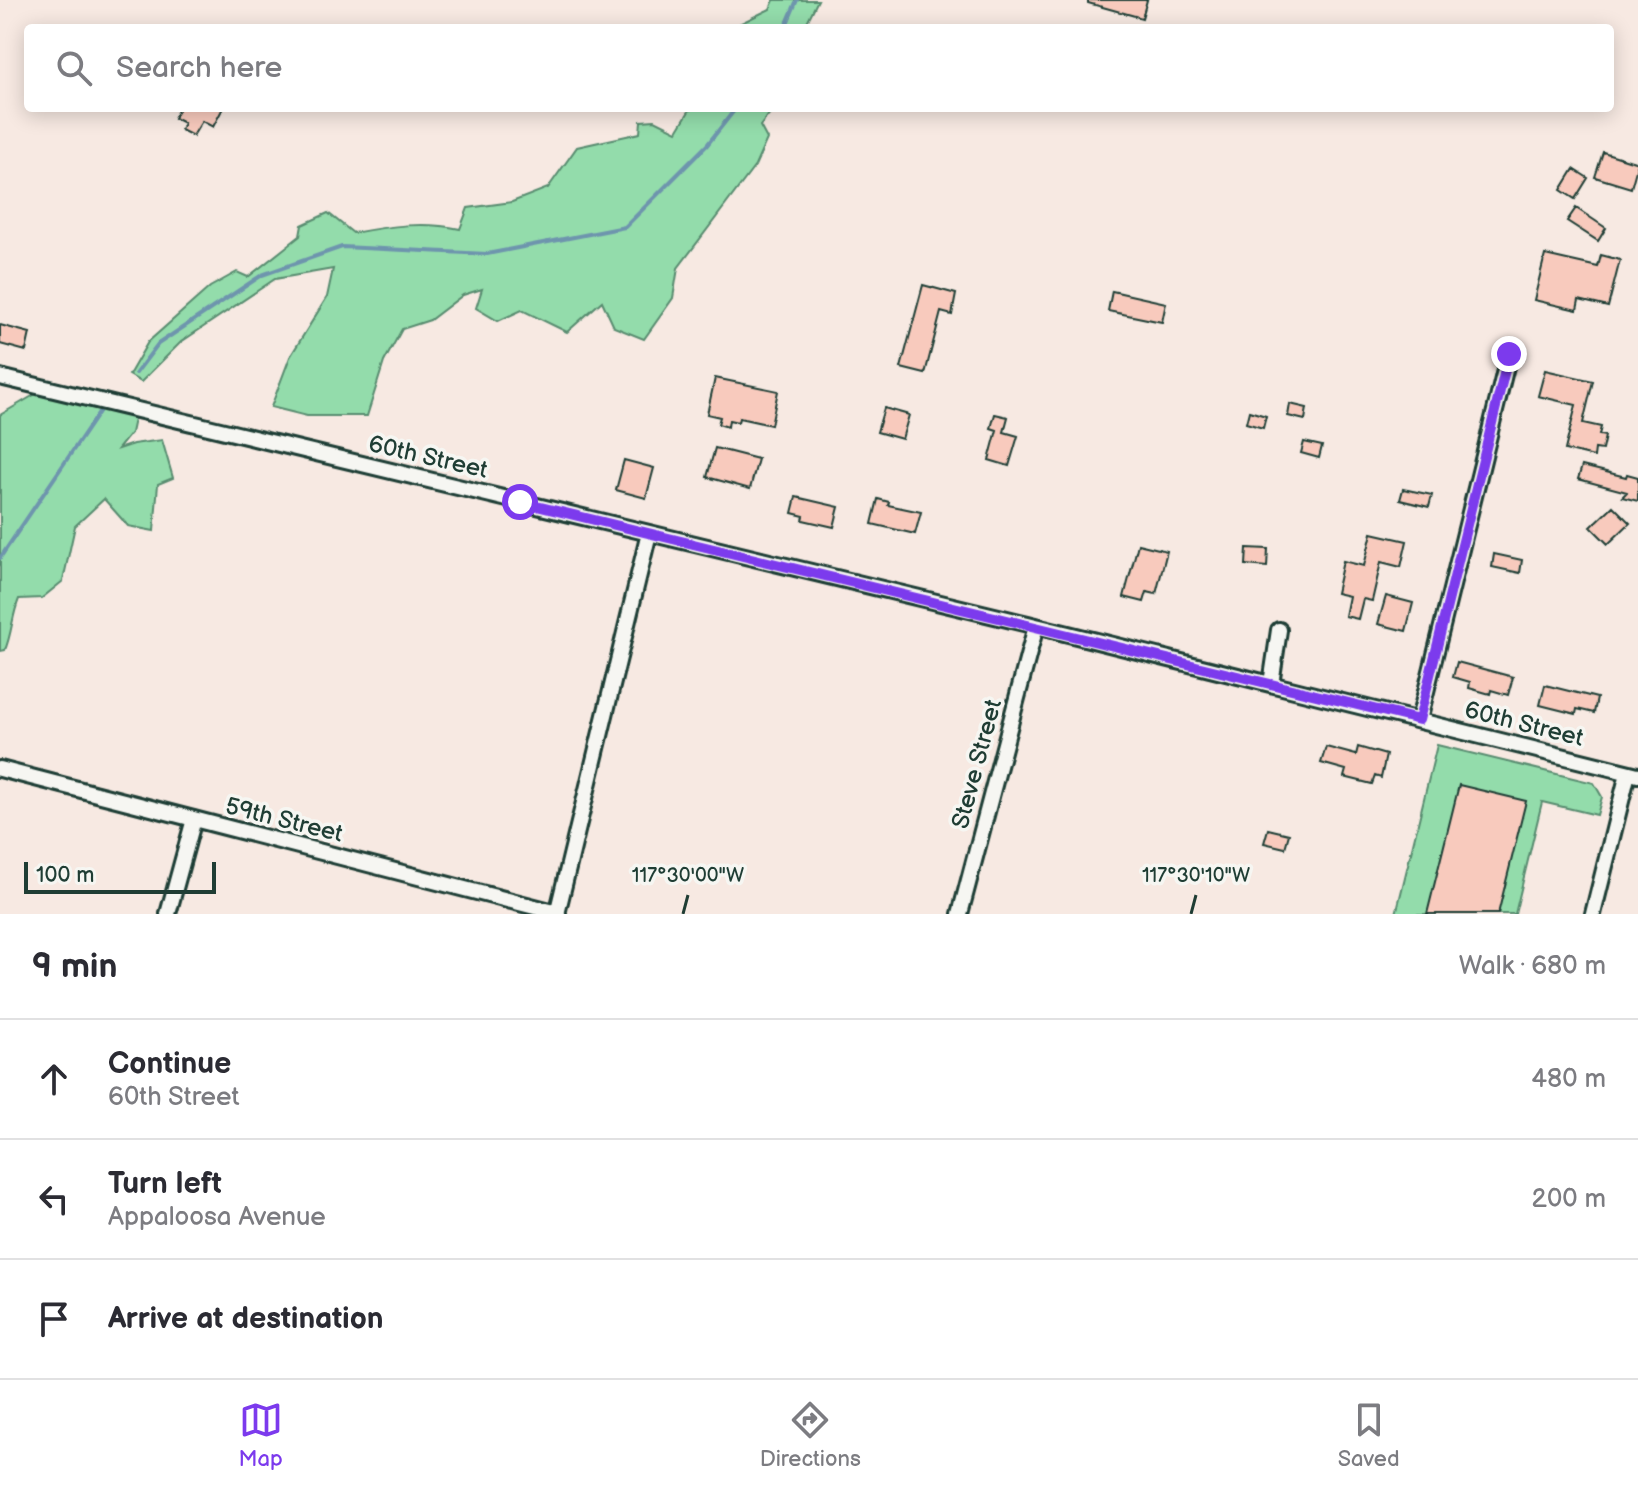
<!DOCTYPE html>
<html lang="en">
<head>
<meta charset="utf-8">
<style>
	:root { --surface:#fff; --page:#f7f7f7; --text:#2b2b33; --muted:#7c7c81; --line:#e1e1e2; --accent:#7c3aed }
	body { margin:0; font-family:"Balsamiq Sans",sans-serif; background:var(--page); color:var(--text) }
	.scale { position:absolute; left:24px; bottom:20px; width:192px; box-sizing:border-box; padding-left:8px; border:4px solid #1f3d34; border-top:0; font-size:22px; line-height:28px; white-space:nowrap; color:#1f3d34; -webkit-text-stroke:6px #f6f6f2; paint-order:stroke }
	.stop { position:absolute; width:24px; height:24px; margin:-18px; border:6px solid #7c3aed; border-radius:50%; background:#fff }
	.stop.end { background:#7c3aed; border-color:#fff; box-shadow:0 2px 8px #0008 }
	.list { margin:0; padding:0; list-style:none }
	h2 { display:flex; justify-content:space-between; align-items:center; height:104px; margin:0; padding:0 32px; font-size:34px }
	h2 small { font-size:26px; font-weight:400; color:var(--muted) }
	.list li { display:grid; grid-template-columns:52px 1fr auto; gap:24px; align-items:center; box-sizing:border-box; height:120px; padding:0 32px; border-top:2px solid var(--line) }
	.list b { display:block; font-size:30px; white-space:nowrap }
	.list p { margin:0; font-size:26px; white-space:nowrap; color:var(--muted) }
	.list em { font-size:26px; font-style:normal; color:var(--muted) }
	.icon { flex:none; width:44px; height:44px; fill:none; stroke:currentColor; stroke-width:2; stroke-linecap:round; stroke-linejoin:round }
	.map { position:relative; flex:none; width:1638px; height:914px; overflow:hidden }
	.search { position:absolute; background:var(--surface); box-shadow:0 4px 20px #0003; left:24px; right:24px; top:24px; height:88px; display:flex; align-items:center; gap:20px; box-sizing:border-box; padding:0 28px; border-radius:8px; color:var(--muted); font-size:30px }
	.sheet { height:464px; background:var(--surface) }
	nav { display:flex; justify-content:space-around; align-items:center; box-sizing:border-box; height:112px; border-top:2px solid var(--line); background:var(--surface); font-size:22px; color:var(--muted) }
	nav a { display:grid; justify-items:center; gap:4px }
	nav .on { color:var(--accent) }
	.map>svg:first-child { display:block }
	.green { fill:#93dcab; stroke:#598c70; stroke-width:2 }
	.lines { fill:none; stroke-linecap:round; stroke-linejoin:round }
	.stream { stroke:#6e95ad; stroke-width:4 }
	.building { fill:#f8cabd; stroke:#1f3d34; stroke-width:2 }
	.minor-casing { stroke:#1f3d34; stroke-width:20 }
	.minor { stroke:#f6f6f2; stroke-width:14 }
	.route { stroke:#7c3aed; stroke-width:10 }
	.ticks { fill:none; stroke:#1f3d34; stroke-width:3 }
	.labels { text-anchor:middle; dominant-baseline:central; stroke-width:7; stroke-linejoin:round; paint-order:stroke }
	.street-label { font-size:24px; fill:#1f3d34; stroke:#f6f6f2 }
	.ticks-label { font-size:20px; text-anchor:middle; fill:#1f3d34; stroke:#f6f6f2; stroke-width:7; stroke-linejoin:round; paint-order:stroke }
</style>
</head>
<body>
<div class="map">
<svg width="1638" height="914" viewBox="0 0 1638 914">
	<rect width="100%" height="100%" fill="#f7e9e2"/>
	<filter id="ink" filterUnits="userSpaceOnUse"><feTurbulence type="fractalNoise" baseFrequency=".0125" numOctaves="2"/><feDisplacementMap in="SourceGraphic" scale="16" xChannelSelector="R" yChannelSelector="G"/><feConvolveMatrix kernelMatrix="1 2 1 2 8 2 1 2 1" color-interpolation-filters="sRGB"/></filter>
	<g filter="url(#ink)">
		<path class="green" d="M774 0H818L804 28H731L770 9Z
			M691 108H774L760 126 767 139 755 166 678 268 673 298 644 339 614 327 602 301 567 332 522 310 498 321 476 308 482 289 463 295 430 320 402 329 384 362 367 416H307L271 407 290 357 327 297 333 269 275 279 181 342 141 382 129 375 148 342 210 287 237 272 248 277 300 236 302 225 328 213 353 233C390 226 424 221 460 229L468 208 512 202 548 188 577 147 640 133 641 121 655 120 677 131Z
			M46 388 136 410 131 433 118 449 133 444 162 440 173 478 158 484 154 531 128 526 104 499 75 526 63 581 42 598 19 599C12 616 12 633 5 650L0 651V415Z
			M1437 745 1594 783 1602 797 1597 815 1542 802 1515 914H1396Z"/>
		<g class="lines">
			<path class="stream" d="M785 28 797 0
				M136 373 158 344 262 275 342 247 487 254 625 227 707 145 736 108
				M0 558 99 412"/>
		</g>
		<path class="building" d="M1088 0H1147L1142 18 1088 3Z
			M179 108H223L213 127 202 121 193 136 181 130 184 123 174 118Z
			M1603 152 1638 163 1631 188 1595 177Z
			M1574 169 1588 178 1575 199 1561 190Z
			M1576 208 1606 228 1598 241 1567 221Z
			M1545 255 1598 267 1601 255 1620 260 1608 307 1579 300 1577 310 1534 300Z
			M923 285 956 294 952 315 941 312 925 374 901 368Z
			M1112 291 1166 303 1162 322 1108 311Z
			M0 325 30 333 26 351 0 344Z
			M1545 370 1593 381 1583 423 1601 427 1599 435 1605 436 1602 450 1595 449 1594 457 1565 450 1576 405 1538 396Z
			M715 378 778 391 771 425 739 418 738 422 729 420 728 427 718 424 720 417 707 414Z
			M1290 404 1307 408 1305 420 1288 416Z
			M884 408 909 415 902 439 877 432Z
			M1249 411 1266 416 1263 428 1246 423Z
			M995 414 1008 417 1004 432 1018 436 1009 466 989 460 997 430 991 428Z
			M1304 442 1322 446 1319 458 1301 453Z
			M715 448 758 459 750 489 707 477Z
			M624 460 654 468 646 498 616 490Z
			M1582 466 1626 477 1627 474 1638 477V501L1622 497 1627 492 1578 479Z
			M1403 489 1432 495 1429 507 1400 500Z
			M796 497 839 507 834 527 803 520 804 516 792 513Z
			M878 499 889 502 888 505 921 512 915 534 872 524Z
			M1613 506 1630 523 1608 544 1591 527Z
			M1372 533 1407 541 1401 567 1381 562 1372 601 1363 599 1358 619 1345 616 1349 596 1336 593 1343 561 1364 566Z
			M1138 544 1167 551 1156 594 1147 592 1144 602 1124 597Z
			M1247 548 1268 549 1267 567 1246 565Z
			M1494 554 1522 560 1520 573 1492 567Z
			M1386 596 1413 603 1406 631 1378 624Z
			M1457 662 1513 677 1508 695 1491 690 1490 694 1469 688 1470 682 1453 677Z
			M1545 685 1597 698 1594 713 1577 709 1576 714 1540 705Z
			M1326 747 1356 755 1358 747 1386 755 1381 778 1375 776 1372 784 1344 777 1346 770 1321 763Z
			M1459 785 1526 801 1498 914H1427Z
			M1268 829 1289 834 1285 848 1264 843Z"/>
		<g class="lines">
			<defs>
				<path id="minor" d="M0 377 1028 624 1638 775
					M1271 684 1279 630
					M1419 720 1509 354
					M0 769 558 913
					M168 914 194 819
					M557 914 649 533
					M960 914 1036 626
					M1593 914 1628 773"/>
			</defs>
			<use href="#minor" class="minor-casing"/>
			<use href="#minor" class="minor"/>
		</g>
	</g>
	<g class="lines" filter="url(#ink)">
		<path class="route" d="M520 502 1419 720 1509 354"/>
	</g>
	<path class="ticks" d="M683 914 688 895M1191 914 1196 895"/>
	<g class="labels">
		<g class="street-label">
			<text transform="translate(428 457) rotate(13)">60th Street</text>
			<text transform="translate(1524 724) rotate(14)">60th Street</text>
			<text transform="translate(977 764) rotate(-75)">Steve Street</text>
			<text transform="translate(284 820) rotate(14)">59th Street</text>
		</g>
	</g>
	<g class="ticks-label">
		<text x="688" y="882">117°30'00"W</text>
		<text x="1196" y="882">117°30'10"W</text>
	</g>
</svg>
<div class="scale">100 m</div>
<div class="stop" style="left:520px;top:502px"></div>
<div class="stop end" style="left:1509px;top:354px"></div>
<div class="search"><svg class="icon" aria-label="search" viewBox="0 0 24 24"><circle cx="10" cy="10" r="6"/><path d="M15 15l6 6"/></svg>Search here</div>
</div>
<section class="sheet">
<h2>9 min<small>Walk · 680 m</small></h2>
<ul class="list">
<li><svg class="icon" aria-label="ahead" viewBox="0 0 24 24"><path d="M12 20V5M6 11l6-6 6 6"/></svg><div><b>Continue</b><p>60th Street</p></div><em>480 m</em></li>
<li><svg class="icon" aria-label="left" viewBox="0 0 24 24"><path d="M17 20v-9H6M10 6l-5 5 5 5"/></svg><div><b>Turn left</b><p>Appaloosa Avenue</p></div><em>200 m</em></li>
<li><svg class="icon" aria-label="arrive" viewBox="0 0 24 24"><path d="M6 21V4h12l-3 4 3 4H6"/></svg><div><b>Arrive at destination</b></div></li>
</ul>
</section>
<nav>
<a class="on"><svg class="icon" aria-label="map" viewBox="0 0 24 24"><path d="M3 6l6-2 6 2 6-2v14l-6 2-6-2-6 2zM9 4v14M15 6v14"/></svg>Map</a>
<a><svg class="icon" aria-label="directions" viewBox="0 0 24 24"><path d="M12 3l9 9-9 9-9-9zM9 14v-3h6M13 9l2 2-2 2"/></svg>Directions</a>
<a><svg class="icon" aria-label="saved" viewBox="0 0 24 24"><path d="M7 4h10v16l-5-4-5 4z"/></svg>Saved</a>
</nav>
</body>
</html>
